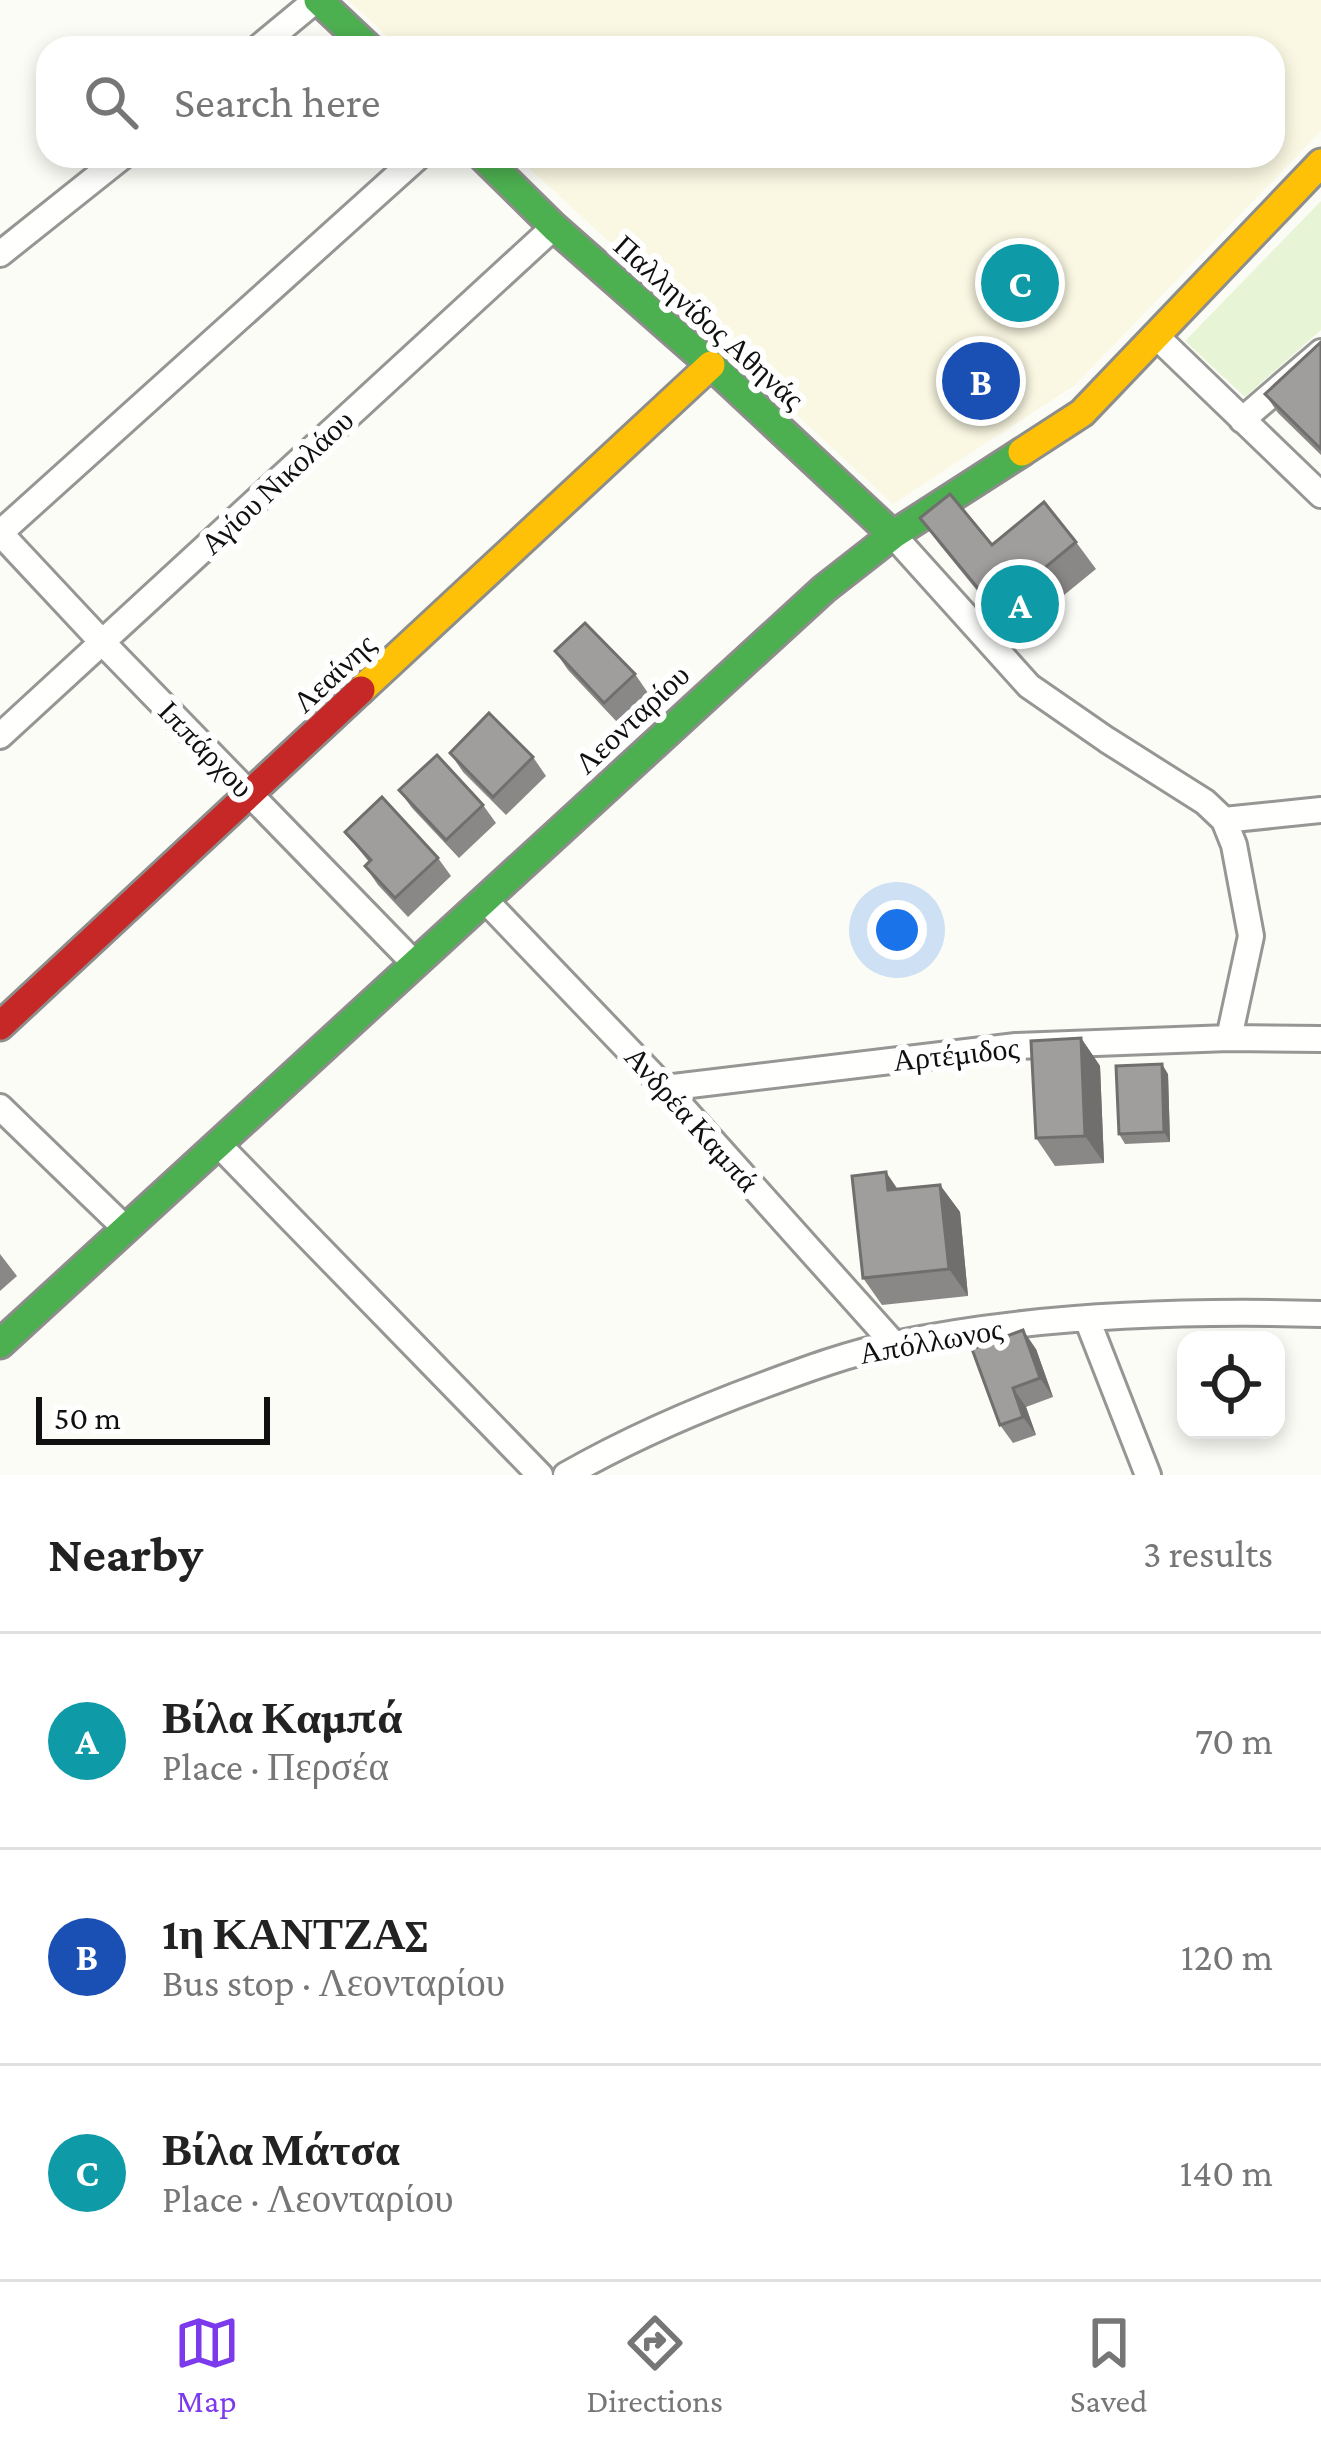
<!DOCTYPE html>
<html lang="en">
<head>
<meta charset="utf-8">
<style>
	:root { --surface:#fff; --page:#f6f6f6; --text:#222; --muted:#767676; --line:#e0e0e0; --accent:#7c3aed }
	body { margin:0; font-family:"Crimson Pro",serif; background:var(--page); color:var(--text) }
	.controls { position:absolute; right:36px; bottom:36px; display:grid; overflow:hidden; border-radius:24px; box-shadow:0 6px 18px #0003 }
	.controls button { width:108px; height:108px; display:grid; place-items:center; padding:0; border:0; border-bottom:3px solid var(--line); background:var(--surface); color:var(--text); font:60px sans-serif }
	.scale { position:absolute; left:36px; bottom:30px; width:234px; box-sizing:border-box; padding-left:12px; border:6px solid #101010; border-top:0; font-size:33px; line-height:42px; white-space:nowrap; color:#101010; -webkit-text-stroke:9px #fff; paint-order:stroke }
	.you { position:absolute; left:897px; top:930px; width:42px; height:42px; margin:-30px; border:9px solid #fff; border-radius:50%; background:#1a73e8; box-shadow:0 0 0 18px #1a73e833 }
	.badge { display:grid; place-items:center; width:78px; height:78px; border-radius:50%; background:var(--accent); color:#fff; font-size:39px; font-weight:700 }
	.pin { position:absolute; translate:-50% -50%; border:6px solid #fff; box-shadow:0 3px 12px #0006 }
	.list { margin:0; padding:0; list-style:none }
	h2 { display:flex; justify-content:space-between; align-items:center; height:156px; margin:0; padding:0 48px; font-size:51px }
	h2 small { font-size:39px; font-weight:400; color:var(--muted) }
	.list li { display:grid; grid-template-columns:78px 1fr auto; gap:36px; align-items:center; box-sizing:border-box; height:216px; padding:0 48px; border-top:3px solid var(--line) }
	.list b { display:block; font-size:45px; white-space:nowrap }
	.list p { margin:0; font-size:39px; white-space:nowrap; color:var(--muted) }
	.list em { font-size:39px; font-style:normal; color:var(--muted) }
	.icon { flex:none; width:66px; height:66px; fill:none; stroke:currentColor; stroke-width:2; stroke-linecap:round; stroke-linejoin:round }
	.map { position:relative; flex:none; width:1321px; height:1475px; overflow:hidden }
	.search { position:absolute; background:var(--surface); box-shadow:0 6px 18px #0003; left:36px; right:36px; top:36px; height:132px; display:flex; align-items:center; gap:30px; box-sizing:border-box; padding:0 42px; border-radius:36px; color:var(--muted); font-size:45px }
	.sheet { height:804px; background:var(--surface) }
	nav { display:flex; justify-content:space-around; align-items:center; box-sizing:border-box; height:168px; border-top:3px solid var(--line); background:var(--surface); font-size:33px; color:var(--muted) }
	nav a { display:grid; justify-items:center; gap:6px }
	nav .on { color:var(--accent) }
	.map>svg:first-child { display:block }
	.farmland { fill:#faf8e2 }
	.green { fill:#e7f4d5 }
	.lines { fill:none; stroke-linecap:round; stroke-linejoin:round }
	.street-casing { stroke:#969694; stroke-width:30 }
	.fast-casing { stroke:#8d8d8b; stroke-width:33 }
	.slow-casing { stroke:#8d8d8b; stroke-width:33 }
	.jam-casing { stroke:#8d8d8b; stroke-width:33 }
	.street { stroke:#fffffe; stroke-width:24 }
	.fast { stroke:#4caf50; stroke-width:27 }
	.slow { stroke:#ffc107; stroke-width:27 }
	.jam { stroke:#c62828; stroke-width:27 }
	.wall { fill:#8a8886 }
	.shaded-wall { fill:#706f6d }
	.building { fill:#a09e9c; stroke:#706f6d; stroke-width:3 }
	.labels { text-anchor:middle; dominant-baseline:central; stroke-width:12; stroke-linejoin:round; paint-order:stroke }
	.street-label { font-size:30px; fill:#101010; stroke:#fff }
</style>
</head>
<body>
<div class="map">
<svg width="1321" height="1475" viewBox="0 0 1321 1475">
	<rect width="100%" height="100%" fill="#fcfcf7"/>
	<path class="farmland" d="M348 0H1321V131L1075 385 893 504 516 156H1273V48H400Z"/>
	<path class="green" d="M1321 201V330L1245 397 1185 341Z"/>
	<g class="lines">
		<defs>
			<path id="street" d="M258 48 316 0
				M0 254 123 156
				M1156 336 1321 495
				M1242 420 1321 352
				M0 533 102 642 414 963
				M0 533 419 156
				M893 535 1029 686 1107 740 1205 802 1224 820 1234 845 1251 936 1229 1038
				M0 736 554 227
				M1224 820 1321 810
				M484 899 665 1088 894 1344
				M665 1088 1016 1046 1229 1038 1321 1039
				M0 1107 126 1229
				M218 1144 540 1475
				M1087 1319 1148 1475
				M566 1475C629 1439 696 1410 764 1385 807 1369 850 1353 895 1344 1033 1315 1180 1310 1321 1314"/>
			<path id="fast" d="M318 0 369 48
				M482 156 554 227 711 365 893 535
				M0 1344 824 589 893 535 1022 452"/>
			<path id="slow" d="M1022 452 1082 413 1321 163
				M361 690 711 365"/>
			<path id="jam" d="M0 1026 361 690"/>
		</defs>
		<use href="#street" class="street-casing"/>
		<use href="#fast" class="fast-casing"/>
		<use href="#slow" class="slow-casing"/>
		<use href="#jam" class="jam-casing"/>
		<use href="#street" class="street"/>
		<use href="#fast" class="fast"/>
		<use href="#slow" class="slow"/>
		<use href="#jam" class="jam"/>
	</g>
	<path class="wall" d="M1321 342V455L1278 413 1265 394Z
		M920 518 992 545 1076 542 1096 569 1014 636 940 545Z
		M555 651 635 674 648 693 617 722 568 670Z
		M450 753 533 757 546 776 506 815 463 772Z
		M399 790 483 805 496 823 459 858 412 808Z
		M345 832 438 858 451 876 408 917 378 885 365 866 369 862Z
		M1081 1038 1100 1066 1104 1163 1055 1166 1036 1138Z
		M1168 1074 1170 1142 1125 1144 1119 1134Z
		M940 1185 960 1212 968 1296 882 1305 863 1278 898 1189Z
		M0 1254 17 1276 0 1291Z
		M972 1349H1036L1053 1397 1026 1407 1036 1435 1013 1443 1000 1425Z"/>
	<path class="shaded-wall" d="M1081 1038 1100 1066 1104 1163 1085 1136Z
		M1162 1064 1168 1074 1170 1142 1164 1132Z
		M886 1172 905 1200 888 1190Z
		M940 1185 960 1212 968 1296 949 1269Z
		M1023 1330 1036 1349 1053 1397 1040 1378Z
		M1013 1388 1026 1407 1036 1435 1023 1417Z"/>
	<path class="building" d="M1321 342V449L1265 394Z
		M950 494 992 545 1044 502 1076 542 995 609 920 518Z
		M585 623 635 674 604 703 555 651Z
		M489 713 533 757 493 797 450 753Z
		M437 755 483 805 446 840 399 790Z
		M382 797 438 858 395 898 365 866 371 860 345 832Z
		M1081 1038 1085 1136 1036 1138 1031 1041Z
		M1162 1064 1164 1132 1119 1134 1116 1066Z
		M886 1172 888 1190 940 1185 949 1269 863 1278 852 1176Z
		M1023 1330 1040 1378 1013 1388 1023 1417 1000 1425 972 1349Z"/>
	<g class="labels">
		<g class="street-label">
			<text transform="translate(709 322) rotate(42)">Παλληνίδος Αθηνάς</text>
			<text transform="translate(277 482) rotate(-43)">Αγίου Νικολάου</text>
			<text transform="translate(334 673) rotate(-43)">Λεαίνης</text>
			<text transform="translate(632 719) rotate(-43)">Λεονταρίου</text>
			<text transform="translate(206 749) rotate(46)">Ιππάρχου</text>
			<text transform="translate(956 1054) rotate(-6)">Αρτέμιδος</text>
			<text transform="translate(692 1119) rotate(48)">Ανδρέα Καμπά</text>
			<text transform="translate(931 1341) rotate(-10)">Απόλλωνος</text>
		</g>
	</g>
</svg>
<div class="controls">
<button><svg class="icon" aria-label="locate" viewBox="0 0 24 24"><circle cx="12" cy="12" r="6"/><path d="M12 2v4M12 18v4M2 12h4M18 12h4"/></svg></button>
</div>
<div class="scale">50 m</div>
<div class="you"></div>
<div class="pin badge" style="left:1020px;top:604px;background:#0f9aa8">A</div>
<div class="pin badge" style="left:981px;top:381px;background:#1a4fb4">B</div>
<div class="pin badge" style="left:1020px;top:283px;background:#0f9aa8">C</div>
<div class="search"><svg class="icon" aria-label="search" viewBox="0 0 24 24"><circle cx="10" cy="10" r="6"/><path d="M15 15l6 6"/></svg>Search here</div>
</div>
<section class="sheet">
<h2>Nearby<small>3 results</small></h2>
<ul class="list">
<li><span class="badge" style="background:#0f9aa8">A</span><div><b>Βίλα Καμπά</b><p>Place · Περσέα</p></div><em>70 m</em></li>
<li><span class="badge" style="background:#1a4fb4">B</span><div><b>1η ΚΑΝΤΖΑΣ</b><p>Bus stop · Λεονταρίου</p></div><em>120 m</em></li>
<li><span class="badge" style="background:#0f9aa8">C</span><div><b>Βίλα Μάτσα</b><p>Place · Λεονταρίου</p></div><em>140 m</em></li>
</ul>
</section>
<nav>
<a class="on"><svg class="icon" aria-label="map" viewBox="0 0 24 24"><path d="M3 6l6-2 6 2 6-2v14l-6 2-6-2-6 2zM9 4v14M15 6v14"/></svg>Map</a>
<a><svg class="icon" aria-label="directions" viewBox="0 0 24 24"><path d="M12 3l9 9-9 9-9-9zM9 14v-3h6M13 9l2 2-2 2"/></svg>Directions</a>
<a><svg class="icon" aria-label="saved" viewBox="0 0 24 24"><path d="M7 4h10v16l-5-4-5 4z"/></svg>Saved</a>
</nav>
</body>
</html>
